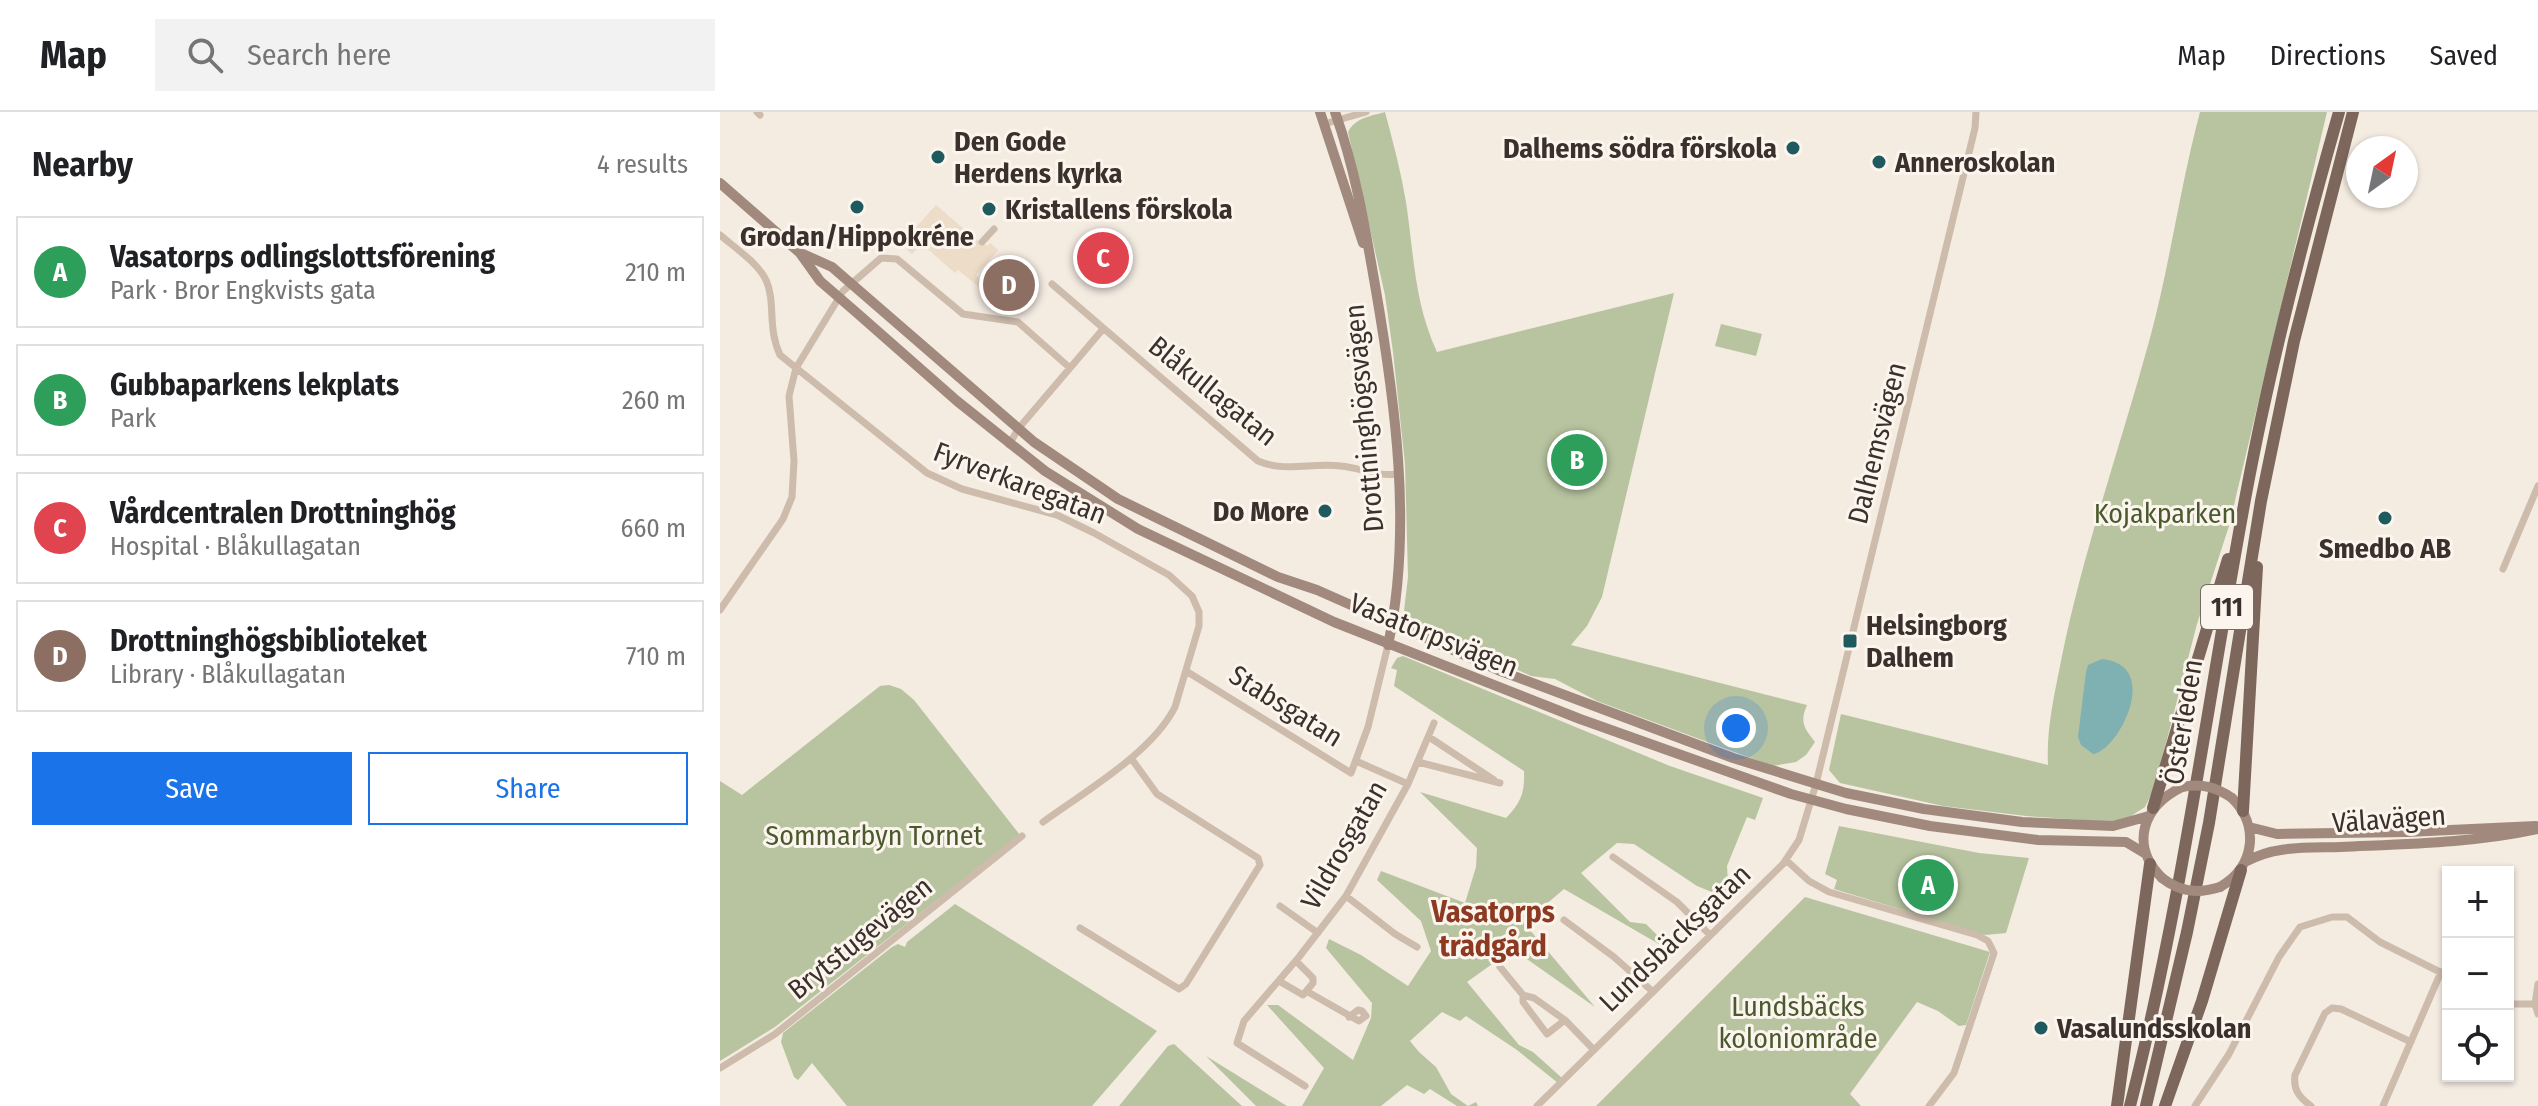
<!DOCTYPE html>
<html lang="en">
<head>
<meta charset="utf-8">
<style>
	:root { --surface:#fff; --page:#f2f2f2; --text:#202124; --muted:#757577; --line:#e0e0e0; --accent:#1a73e8 }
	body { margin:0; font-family:"Fira Sans Condensed",sans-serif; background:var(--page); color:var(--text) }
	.controls { position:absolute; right:24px; bottom:24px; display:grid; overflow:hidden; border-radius:0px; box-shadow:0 2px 6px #0004 }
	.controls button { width:72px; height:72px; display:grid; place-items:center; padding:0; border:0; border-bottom:2px solid var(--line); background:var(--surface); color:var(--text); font:40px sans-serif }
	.compass { position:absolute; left:1626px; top:24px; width:72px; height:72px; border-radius:50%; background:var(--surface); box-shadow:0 2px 6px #0004; rotate:33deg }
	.you { position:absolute; left:1016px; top:616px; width:28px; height:28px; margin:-20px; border:6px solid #fff; border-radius:50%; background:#1a73e8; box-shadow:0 0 0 12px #1a73e833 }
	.badge { display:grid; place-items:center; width:52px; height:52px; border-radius:50%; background:var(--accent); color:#fff; font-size:26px; font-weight:700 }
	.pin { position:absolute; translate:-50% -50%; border:4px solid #fff; box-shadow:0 2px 8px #0006 }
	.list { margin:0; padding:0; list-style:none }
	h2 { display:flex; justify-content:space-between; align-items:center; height:104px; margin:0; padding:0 32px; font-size:34px }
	h2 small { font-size:26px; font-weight:400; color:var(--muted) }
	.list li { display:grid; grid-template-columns:52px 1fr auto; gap:24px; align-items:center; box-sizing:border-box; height:112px; margin:0 16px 16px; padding:0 16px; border:2px solid var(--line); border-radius:0px }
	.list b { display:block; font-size:30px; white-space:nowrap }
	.list p { margin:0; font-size:26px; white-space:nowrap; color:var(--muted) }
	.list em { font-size:26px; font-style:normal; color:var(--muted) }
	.actions { display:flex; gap:16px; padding:24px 32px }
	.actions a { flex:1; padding:18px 0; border:2px solid var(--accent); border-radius:0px; text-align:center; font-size:28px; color:var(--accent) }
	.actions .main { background:var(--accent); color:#fff }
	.icon { flex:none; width:44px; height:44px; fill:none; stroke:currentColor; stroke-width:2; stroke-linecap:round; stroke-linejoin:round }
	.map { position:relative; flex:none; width:1818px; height:994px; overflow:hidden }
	header { display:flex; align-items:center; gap:48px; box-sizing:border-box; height:112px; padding:0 40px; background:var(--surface); border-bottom:2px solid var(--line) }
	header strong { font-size:38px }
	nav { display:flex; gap:44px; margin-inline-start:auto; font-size:28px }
	.search { width:560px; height:72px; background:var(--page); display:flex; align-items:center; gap:20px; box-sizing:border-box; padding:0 28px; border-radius:0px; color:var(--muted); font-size:30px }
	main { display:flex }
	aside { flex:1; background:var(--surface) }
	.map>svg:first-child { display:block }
	.green { fill:#b8c4a0 }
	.plaza { fill:#ecdcc8 }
	.water { fill:#7fb0b2 }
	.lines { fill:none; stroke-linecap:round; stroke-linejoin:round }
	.street { stroke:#cdbbac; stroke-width:7 }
	.secondary { stroke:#a18a7d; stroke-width:10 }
	.primary { stroke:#7d675c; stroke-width:12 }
	.secondary-bridge { stroke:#a18a7d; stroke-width:10 }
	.poi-dot { fill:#1f5a5e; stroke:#fbf5ee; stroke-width:3 }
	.labels { text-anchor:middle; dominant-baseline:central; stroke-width:6; stroke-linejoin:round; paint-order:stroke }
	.shield { fill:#fbf5ee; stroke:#756b66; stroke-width:2 }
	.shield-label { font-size:26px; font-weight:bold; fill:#3b302b }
	.poi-label { font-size:28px; font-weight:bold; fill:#3b302b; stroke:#fbf5ee; text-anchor:start }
	.street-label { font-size:28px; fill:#3b302b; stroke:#fbf5ee }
	.park-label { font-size:28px; fill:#4a5a2e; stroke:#fbf5ee }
	.neighbourhood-label { font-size:30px; font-weight:bold; fill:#8c3b22; stroke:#fbf5ee }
</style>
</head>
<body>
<header>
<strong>Map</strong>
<div class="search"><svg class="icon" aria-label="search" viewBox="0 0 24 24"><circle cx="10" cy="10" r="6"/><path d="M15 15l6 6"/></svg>Search here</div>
<nav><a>Map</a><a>Directions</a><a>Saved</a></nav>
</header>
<main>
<aside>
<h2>Nearby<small>4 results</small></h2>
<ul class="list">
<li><span class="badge" style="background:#2e9e5b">A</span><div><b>Vasatorps odlingslottsförening</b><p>Park · Bror Engkvists gata</p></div><em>210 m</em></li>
<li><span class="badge" style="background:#2e9e5b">B</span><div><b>Gubbaparkens lekplats</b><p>Park</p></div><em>260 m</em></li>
<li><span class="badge" style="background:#e0444e">C</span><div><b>Vårdcentralen Drottninghög</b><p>Hospital · Blåkullagatan</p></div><em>660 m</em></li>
<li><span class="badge" style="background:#8d6e63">D</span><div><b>Drottninghögsbiblioteket</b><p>Library · Blåkullagatan</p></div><em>710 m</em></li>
</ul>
<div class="actions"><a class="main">Save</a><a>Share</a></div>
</aside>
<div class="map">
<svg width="1818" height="994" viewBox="0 0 1818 994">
	<rect width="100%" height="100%" fill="#f4ebe1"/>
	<path class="green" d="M665 0C673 30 681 60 686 90 694 143 694 190 717 240L954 181 882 485 867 514 851 533 1087 593C1079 611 1085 617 1095 630L1086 643 1076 650 1052 654 877 589 835 567 811 564 689 508 684 499 688 465 685 352 673 240 665 183 628 20C635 6 651 4 665 0Z
		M1480 0H1607L1509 414 1477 512 1434 677 1425 695 1411 704 1393 710 1306 704 1223 694 1120 671 1109 658 1121 602 1328 653C1326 616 1335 580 1342 544 1364 436 1401 333 1430 226 1450 152 1460 75 1480 0Z
		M1001 212 1042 222 1036 244 995 234Z
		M683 544 950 654 1043 686 1035 708 1027 705 1007 754 1009 787 977 774 914 732 897 731 861 761 910 810 926 812 956 842 844 777 804 811 875 895 804 845 789 840 747 870 799 933 813 940 842 966 838 971 797 938 746 904 740 909 722 900 690 929 699 940 716 955 731 982 748 994 756 990 758 994H737L710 977 704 982 687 973 661 994H582L604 956 547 893H558L633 948 651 906 652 891 606 836 609 827 641 843 688 874 711 839 701 809 657 768 661 759 745 791 756 755 757 736 700 680 786 706C801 691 805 680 804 659L674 574 677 558 671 556 677 546Z
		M169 573 181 577 194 588 300 723 55 915 0 949V669L22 683 160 574Z
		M1119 714 1259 741 1309 746 1286 821 1265 823 1114 777 1117 768 1105 762Z
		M1085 785 1270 840 1246 913 1239 914 1218 899 1197 890 1130 982 1141 994H876Z
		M235 792 437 919 372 994H127L92 951 78 968 74 965 61 930 63 921 172 835 178 832 185 835 187 830Z
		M454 932 522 994H399L448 934Z
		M486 944 567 994H536Z"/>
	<path class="plaza" d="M216 93 259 130 261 128 267 134 270 131 278 138 256 163 263 170 259 175 238 158 235 161 202 132 192 142 181 132Z"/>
	<path class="water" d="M1382 547C1443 553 1398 639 1373 642L1361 633 1358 625 1366 560 1368 553Z"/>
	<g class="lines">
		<path class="street" d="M37 0 40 3
			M604 12 646 0
			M0 123C15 136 37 150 46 168 56 190 47 215 60 243L207 361 242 377 337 403 374 421 449 463 472 484 479 500V514L455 595C432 641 364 680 323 710
			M262 130 274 117
			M332 172 538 349C566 361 592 350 621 354 641 356 657 365 678 362
			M350 256 383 217
			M1783 457 1818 374
			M0 498 63 407 72 385 74 349 69 284 76 256 123 179 161 146 177 147 243 202 298 210 350 256 298 317 289 333
			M466 559 631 661 648 615 668 533
			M709 625 774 668
			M698 650 780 671
			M688 672 714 611
			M893 745 957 790 990 823
			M1066 748 1089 769 1109 780 1257 823 1268 829 1274 841 1234 961 1209 994
			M626 784 675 822 697 835
			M560 794 598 821
			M844 808 894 845 932 879
			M360 816 459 877 466 872 540 753 538 746 437 682 411 646
			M780 855 803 883 814 886 845 908 874 938
			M559 869 583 883 593 871V866L576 849
			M1818 872 1815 892 1818 902
			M588 880 639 909 646 904 642 899 638 898 629 905
			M803 883V890L827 922 845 908
			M1788 892H1815
			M0 956 55 922 302 724
			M585 974 517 931 524 909 579 845 626 784 688 672 636 649
			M817 994 1063 752 1079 728 1096 672 1255 16 1256 0
			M1475 994 1509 942 1559 845 1580 815 1612 805H1627L1660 830 1728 864
			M1591 994C1579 985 1573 978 1575 963L1605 901 1612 896 1621 897 1691 930
			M1663 994 1721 860"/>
		<path class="secondary" d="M600 0 643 131
			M615 0C635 56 645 115 655 173 675 288 693 417 668 533
			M0 71 80 141 100 169 137 201 237 289 325 359 418 417 614 510 860 607 1071 682 1126 697 1210 714 1318 728 1406 730 1426 742
			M83 142 112 155 314 330 398 387 558 465 597 478 778 558 1013 646 1126 681 1204 697 1302 710 1393 714 1429 704
			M1529 715 1557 722 1687 720 1816 714
			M1525 750C1555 733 1588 736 1621 735 1686 732 1755 731 1818 717
			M1442 766C1409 733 1423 694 1462 675
			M1500 775C1535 755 1540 714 1512 686"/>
		<path class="primary" d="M1433 696 1508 447
			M1523 699 1537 455
			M1397 994 1430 752
			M1410 994C1462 792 1488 586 1526 382 1550 253 1583 126 1619 0
			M1426 994 1467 820 1489 711 1541 389 1574 229 1633 0
			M1445 994 1482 889 1521 758"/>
		<path class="secondary-bridge" d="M1462 675C1481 671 1496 675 1512 686
			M1442 766C1460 780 1478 782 1500 775"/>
	</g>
	<g class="poi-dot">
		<circle cx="1073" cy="36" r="8"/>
		<circle cx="218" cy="45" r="8"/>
		<circle cx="1159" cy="50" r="8"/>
		<circle cx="137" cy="95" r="8"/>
		<circle cx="269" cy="97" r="8"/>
		<circle cx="605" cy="399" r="8"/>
		<circle cx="1665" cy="406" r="8"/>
		<rect x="1122" y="521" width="16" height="16" rx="4"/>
		<circle cx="1321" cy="916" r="8"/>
	</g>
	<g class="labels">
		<rect class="shield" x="1481" y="473" width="52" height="44" rx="6"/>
		<g class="shield-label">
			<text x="1507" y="495">111</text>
		</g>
		<g class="poi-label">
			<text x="234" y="29">Den Gode<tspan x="234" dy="32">Herdens kyrka</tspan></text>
			<text x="1057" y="36" text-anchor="end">Dalhems södra förskola</text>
			<text x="1175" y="50">Anneroskolan</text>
			<text x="285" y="97">Kristallens förskola</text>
			<text x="137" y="124" text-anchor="middle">Grodan/Hippokréne</text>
			<text x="589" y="399" text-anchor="end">Do More</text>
			<text x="1665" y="436" text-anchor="middle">Smedbo AB</text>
			<text x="1146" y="513">Helsingborg<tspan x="1146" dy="32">Dalhem</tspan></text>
			<text x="1337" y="916">Vasalundsskolan</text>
		</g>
		<g class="street-label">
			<text transform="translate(493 279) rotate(39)">Blåkullagatan</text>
			<text transform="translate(644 306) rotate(-95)">Drottninghögsvägen</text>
			<text transform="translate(1157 331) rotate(-76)">Dalhemsvägen</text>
			<text transform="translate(300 371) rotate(21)">Fyrverkaregatan</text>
			<text transform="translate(714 523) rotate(22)">Vasatorpsvägen</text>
			<text transform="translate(566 594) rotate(32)">Stabsgatan</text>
			<text transform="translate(1463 610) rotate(-81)">Österleden</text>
			<text transform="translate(1669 707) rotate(-4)">Välavägen</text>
			<text transform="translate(624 733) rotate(-60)">Vildrosgatan</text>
			<text transform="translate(140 826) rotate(-39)">Brytstugevägen</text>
			<text transform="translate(955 826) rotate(-44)">Lundsbäcksgatan</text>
		</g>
		<g class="park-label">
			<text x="1445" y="401">Kojakparken</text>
			<text x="154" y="723">Sommarbyn Tornet</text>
			<text x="1078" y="894">Lundsbäcks<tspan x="1078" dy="32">koloniområde</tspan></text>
		</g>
		<g class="neighbourhood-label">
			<text x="773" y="800">Vasatorps<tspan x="773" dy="34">trädgård</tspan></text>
		</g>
	</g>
</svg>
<div class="controls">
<button>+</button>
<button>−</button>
<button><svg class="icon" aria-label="locate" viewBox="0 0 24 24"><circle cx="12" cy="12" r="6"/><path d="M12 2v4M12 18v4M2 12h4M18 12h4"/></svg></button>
</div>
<svg class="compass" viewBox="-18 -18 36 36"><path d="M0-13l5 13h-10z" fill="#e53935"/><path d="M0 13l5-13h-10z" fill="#757577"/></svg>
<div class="you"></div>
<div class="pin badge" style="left:1208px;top:773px;background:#2e9e5b">A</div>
<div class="pin badge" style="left:857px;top:348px;background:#2e9e5b">B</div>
<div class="pin badge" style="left:383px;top:146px;background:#e0444e">C</div>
<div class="pin badge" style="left:289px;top:173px;background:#8d6e63">D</div>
</div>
</main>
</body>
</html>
